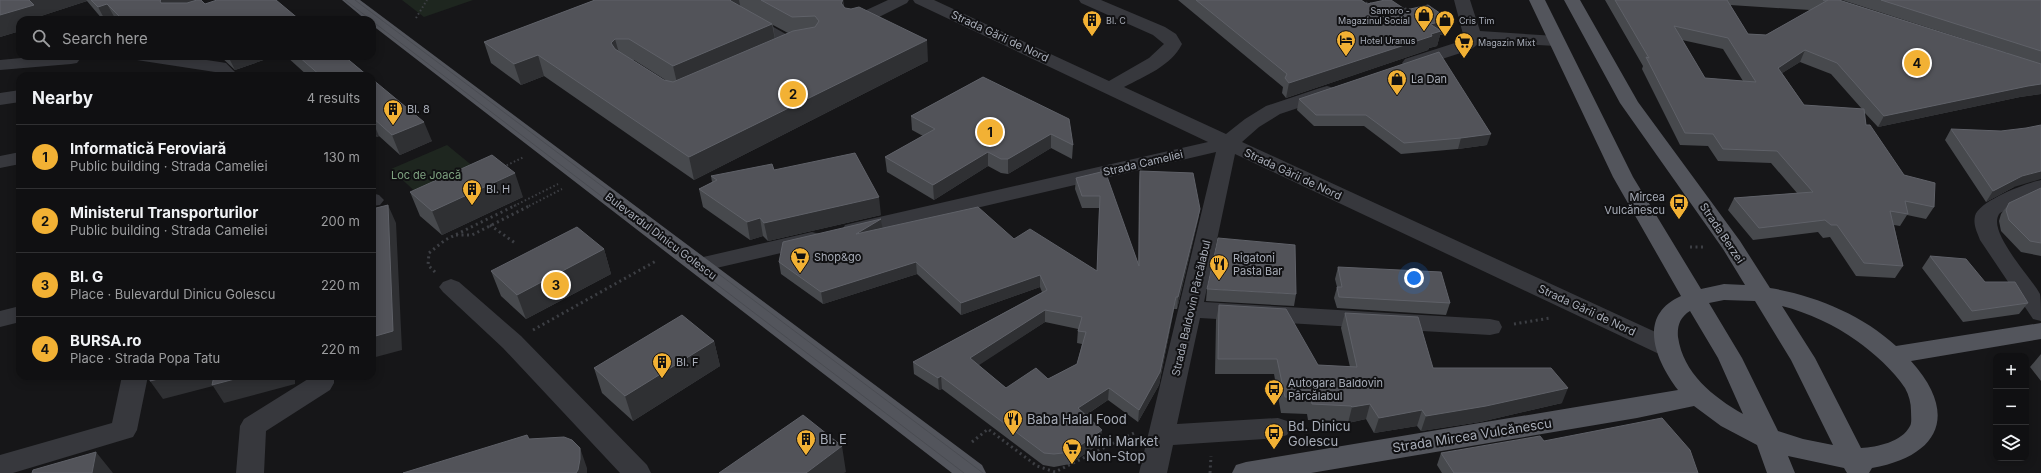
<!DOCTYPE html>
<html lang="en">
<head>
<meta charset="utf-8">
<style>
	:root { --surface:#101012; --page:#19191b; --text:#f1f3f6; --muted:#9c9d9f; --line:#303032; --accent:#f2b134 }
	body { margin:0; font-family:Inter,sans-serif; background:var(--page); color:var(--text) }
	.controls { position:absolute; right:12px; bottom:12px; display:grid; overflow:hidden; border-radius:8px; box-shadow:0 2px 10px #0003 }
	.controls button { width:36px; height:36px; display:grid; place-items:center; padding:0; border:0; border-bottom:1px solid var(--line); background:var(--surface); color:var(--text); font:20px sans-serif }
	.you { position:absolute; left:1414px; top:278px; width:14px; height:14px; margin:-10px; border:3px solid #fff; border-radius:50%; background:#1a73e8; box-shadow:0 0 0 6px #1a73e833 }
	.badge { display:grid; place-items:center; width:26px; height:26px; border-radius:50%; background:var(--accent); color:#111; font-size:13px; font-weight:700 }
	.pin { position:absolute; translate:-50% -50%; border:2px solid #fff; box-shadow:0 1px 4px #0006 }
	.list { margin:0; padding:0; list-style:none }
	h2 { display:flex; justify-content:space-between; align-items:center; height:52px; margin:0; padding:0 16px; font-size:17px }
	h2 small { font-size:13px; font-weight:400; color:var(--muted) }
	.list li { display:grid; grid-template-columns:26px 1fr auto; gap:12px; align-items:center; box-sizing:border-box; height:64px; padding:0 16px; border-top:1px solid var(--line) }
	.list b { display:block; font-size:15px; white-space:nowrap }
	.list p { margin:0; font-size:13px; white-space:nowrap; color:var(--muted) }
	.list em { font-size:13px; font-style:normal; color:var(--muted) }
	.icon { flex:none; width:22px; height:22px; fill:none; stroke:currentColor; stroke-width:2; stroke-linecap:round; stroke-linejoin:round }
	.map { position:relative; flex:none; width:2041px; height:473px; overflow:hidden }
	.search { position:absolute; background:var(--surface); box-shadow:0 2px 10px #0003; left:16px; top:16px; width:360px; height:44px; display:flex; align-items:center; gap:10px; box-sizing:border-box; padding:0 14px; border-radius:12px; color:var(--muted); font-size:15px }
	.panel { position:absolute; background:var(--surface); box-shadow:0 2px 10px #0003; left:16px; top:72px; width:360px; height:308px; border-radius:12px }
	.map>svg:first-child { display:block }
	.green { fill:#1e261f }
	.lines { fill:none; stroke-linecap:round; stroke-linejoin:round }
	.path-far1 { stroke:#3d3f44; stroke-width:2; stroke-dasharray:1.5 2.5; stroke-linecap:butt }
	.path { stroke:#3d3f44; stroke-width:3; stroke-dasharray:2 3.5; stroke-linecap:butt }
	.minor { fill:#37383d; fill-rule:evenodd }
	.major { fill:#53555c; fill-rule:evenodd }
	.tram { stroke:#4a4c52; stroke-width:1 }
	.wall { fill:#47494d; fill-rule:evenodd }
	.shaded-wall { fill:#2f3033 }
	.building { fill:#525359; stroke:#5f6168; fill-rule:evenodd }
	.labels { text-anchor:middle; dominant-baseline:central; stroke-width:4; stroke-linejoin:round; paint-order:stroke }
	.far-poi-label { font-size:9px; fill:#a8adb8; stroke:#111113; text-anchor:start }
	.street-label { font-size:11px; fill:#a8adb8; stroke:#111113 }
	.poi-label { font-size:11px; fill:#a8adb8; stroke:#111113; text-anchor:start }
	.park-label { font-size:11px; fill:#7fa381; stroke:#111113 }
	.near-poi-label { font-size:13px; fill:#a8adb8; stroke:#111113; text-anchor:start }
	.near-street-label { font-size:13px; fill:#a8adb8; stroke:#111113 }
</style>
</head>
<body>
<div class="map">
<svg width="2041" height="473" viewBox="0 0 2041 473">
	<rect width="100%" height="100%" fill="#161618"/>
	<path class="green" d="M402 0H473L424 17Z
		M447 145 480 172 422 198 391 169Z"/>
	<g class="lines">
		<path class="path-far1" d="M1362 2 1374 4
			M1401 8 1414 10
			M416 18 427 0
			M503 167 524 157
			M514 206 558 184
			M529 206 562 189"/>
		<path class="path" d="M490 225 515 243
			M456 235H472L531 205
			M1690 247H1705
			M435 272 428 265 429 253 445 240 516 205
			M1514 324 1550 318
			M533 330 656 261
			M972 442 988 429 1037 466 1055 472 1136 432
			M1210 473 1211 456"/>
		<path class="minor" d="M888 0H909L907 3 859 27 853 28 847 27 845 23 847 19Z
			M913 0H934L1109 81 1149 58 1164 44 1153 35 1081 3 1079 0H1101L1165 27 1176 34 1182 44C1171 66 1145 76 1124 87L1226 134 1245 119 1266 106 1320 88 1327 86 1334 88 1336 92 1334 96 1280 114 1259 127 1242 142 1675 341 1678 347 1675 353 1666 356 1657 353 1235 154 1204 302 1490 319 1499 321 1502 327 1499 333 1490 335 1200 318 1177 424 1278 418 1287 421 1291 428 1287 435 1278 438 1173 445 1167 473H1139L1216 152 853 237 845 235 842 230 845 225 853 223 1208 142 915 3Z
			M1454 0H1470L1480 31 1556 36 1562 37 1565 41 1562 45 1556 46 1481 42 1470 50 1417 67 1411 68 1405 67 1402 63 1405 59 1458 42 1464 38Z
			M748 15 754 16 798 41 801 45 798 49 792 50 786 49 742 24 740 20 742 16Z
			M43 56H78L80 59 77 63 71 64 0 70V60Z
			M134 56H180L220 62 226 63 239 76H219L215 72 143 61 137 60Z
			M20 90V102L0 105V93Z
			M20 152V164L0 168V156Z
			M2041 180V194L2000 213C1985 230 2031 277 2040 294 2041 300 2041 314 2041 321L2033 319 1980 240C1977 232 1973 225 1975 216 1979 201 2026 183 2041 180Z
			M372 193 379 195 384 200 380 205 372 206Z
			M812 232 820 234 823 239 820 244 699 272 691 270 688 265 691 260 699 258Z
			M451 279 459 282 521 336 647 465 651 473H620L503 348 443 292 439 287 443 282Z
			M20 306V322L0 327V311Z
			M122 376H148L137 430 133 437 13 473H0V455L112 423Z
			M308 376H334V383L330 390 266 431 264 473H236L240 426 244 419 308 379Z"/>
		<path class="major" d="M342 0H360L982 465 986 473H952L372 25V20H366Z
			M1529 0H1545L1633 177 1701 289 1724 284 1745 285 1723 249 1620 103 1564 0H1580L1638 102 1740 241 1770 288C1814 295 1863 315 1896 346L2041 323V339L1911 361C1959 414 1940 456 1872 468L1869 473H1847L1844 468 1788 456 1795 473H1767L1757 445 1721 426 1694 406 1637 418 1311 473H1232L1236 465 1246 462 1678 390C1656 361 1636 316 1681 296L1613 177ZM1724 300 1755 301 1791 360 1833 445 1803 439 1778 431 1742 358 1709 303ZM1782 306C1809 313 1835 325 1857 341 1874 353 1893 370 1905 388 1909 395 1911 403 1911 411 1911 416 1912 423 1910 426 1902 442 1877 447 1861 448L1815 358ZM1690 311 1718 358 1743 414C1713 397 1683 373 1678 337 1677 326 1680 317 1690 311Z"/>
		<path class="tram" d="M345 0 371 20
			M355 0 983 473
			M372 21 964 473"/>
	</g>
	<path class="wall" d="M0 0H195L205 4 300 20H103L87 1 41 16 43 20H20V31L0 37Z
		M595 0H843L844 7 845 8 928 61 694 180 544 76 521 85 491 63 484 42ZM773 25 788 33 775 39ZM632 60H634L667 81 664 80Z
		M1178 0H1361L1367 4 1406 10 1450 20 1446 34 1440 35 1437 46 1429 48 1428 50 1286 98 1282 93 1283 87Z
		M1605 0H1839L2007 53 1842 0H2041V94L2020 97 1878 127 1864 112 1866 125 1904 175 1934 207 1926 219 1907 215 1900 226 1894 225 1903 266 1895 278 1856 276 1830 237 1823 238 1818 232 1753 240 1728 210 1734 198 1797 193 1771 163 1718 161 1708 146 1680 145 1642 69 1643 66ZM1730 5 1810 10 1766 35 1748 34ZM1682 40 1723 49 1743 81 1705 78ZM1800 62 1831 74 1862 109 1804 105 1782 73Z
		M1439 52 1487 145 1458 149 1401 154 1364 126H1314L1297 110 1299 99Z
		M220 56H275L235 70Z
		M286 56H344L368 76H308Z
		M983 77 1073 145 1072 159 1051 148 1008 174 1001 173 988 166 934 200 887 172 885 157 923 136 912 130 911 116Z
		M372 79 432 141 400 155 379 136 377 137 372 132Z
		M1951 129 2014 187 1986 202 1945 140Z
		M774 170 881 215 768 241 763 236 750 240 703 207 699 189 712 182 711 176Z
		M1140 171 1200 209 1198 220 1177 309H1174L1159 385 1138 422 1108 400 1086 415 1101 443 1070 464 1054 467 1043 465 942 389 939 390 914 374 913 362 1042 292 1040 287 961 315 917 274 823 304 781 274 779 262 881 219 882 228 1014 239 1097 271 1099 208H1082L1075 189 1076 178 1101 172 1138 263 1139 183ZM1045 322 1078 329 1077 343 1082 344 1077 364 1048 379 1006 388 978 365Z
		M2041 188V256L2021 252 2001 231 1999 221 2001 214 2009 203Z
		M410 192 523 197 442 235 420 216Z
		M604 249 611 274 526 319 501 296 491 271Z
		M1930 256 1985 282 2028 303 2019 314 1963 322 1922 268Z
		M1338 267 1450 303 1446 315 1337 308 1334 298 1337 287 1335 279Z
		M1207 289 1296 294 1294 306 1206 301Z
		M1219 305 1318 365 1350 367 1341 328 1345 313 1433 368 1562 403 1480 422 1421 431 1417 426 1374 433 1366 419 1348 423 1347 421 1308 420 1307 414 1281 413 1274 374H1215L1216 320Z
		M714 341 720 366 633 421 602 393 594 368Z
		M2041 354V381L2030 367Z
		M1544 441 1698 473H1442L1437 465 1441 453Z"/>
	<path class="shaded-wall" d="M28 0H86L87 1 41 16 43 20H20V31L0 37V15Z
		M161 0H195L198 7 170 19 160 1Z
		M729 0H739L741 10Z
		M843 0 845 19 841 3Z
		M107 4 116 20H105L98 7Z
		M1450 20 1446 34 1440 35 1437 46 1429 48 1428 50 1286 98 1289 83 1430 24Z
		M772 24 776 45 678 87 673 66Z
		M615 39 621 60 611 43Z
		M927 40 928 61 694 180 689 157Z
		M1805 50 1800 62 1773 79 1778 68Z
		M538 55 544 76 521 85 514 64Z
		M228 56H275L235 70Z
		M2041 84V94L2020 97 1878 127 1884 116 2028 86Z
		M372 120 379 136 377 137 372 126Z
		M424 122 432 141 400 155 392 135Z
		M1051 134V148L1008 174V159Z
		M1491 134 1487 145 1458 149 1461 138Z
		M988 152V166L934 200 933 185Z
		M2041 171V179L2014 187 1986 202 1993 191 2022 176Z
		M515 173 523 197 442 235 432 211Z
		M879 197 881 215 768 241 764 223Z
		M388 205 396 223 402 350 372 358V337Z
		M1200 209 1198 220 1177 309 1178 297Z
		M760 218 763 236 750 240 747 222Z
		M881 219 883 231 856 234Z
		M604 249 611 274 526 319 517 295Z
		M916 262 917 274 823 304 821 292Z
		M1040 275V287L961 315V303Z
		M1176 297 1174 309 1159 385 1138 422 1139 410Z
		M1045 310V322L970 371V358Z
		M714 341 720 366 633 421 625 396Z
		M170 376H295V384L224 403 213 386 163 399 150 381Z
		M941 376 942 389 939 390 938 378Z
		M1109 388 1108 400 1078 420V408Z
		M1568 388 1562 403 1480 422 1421 431 1426 416Z
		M1370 404 1366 419 1348 423 1352 407Z
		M1422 410 1417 426 1374 433 1379 418Z
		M1102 430 1101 443 1070 464 1071 452Z
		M842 446 846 472 844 473H806Z
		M580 448 587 468V473H576Z
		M96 452 113 473H92Z"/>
	<path class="building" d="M0 0H29L34 5 0 15Z
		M91 0H161L160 1 161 3H187L197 0H201L205 4 217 0H276L300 20H123L107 4 98 7Z
		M595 0H730L731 1 772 24 673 66 629 39H615L611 43 615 49 664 80 673 82 793 31 815 27 819 21 815 16 792 17 761 0H843L841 3 845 8 851 9 859 7 927 40 689 157 538 55 514 64 484 42Z
		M1196 0H1361L1367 4 1385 0H1391L1406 10 1428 5 1450 20 1430 24 1441 31 1431 34 1432 36 1289 83 1285 78 1287 74Z
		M1615 0H1727L1748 34 1766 35 1828 0H1823H1839L2041 64V84L2028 86 1884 116 1837 63 1805 50 1778 68 1804 105 1864 109 1866 125H1870L1904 175 1935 183 1934 207 1905 201 1908 214 1890 211 1903 266 1864 263 1837 225H1831L1825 220 1759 228 1734 198 1813 192 1777 151 1723 149 1713 134 1685 133 1646 57 1649 58ZM1674 26 1728 38 1756 82 1705 78Z
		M1881 0H2041V51Z
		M1439 52 1491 134 1461 138 1404 143 1366 115H1316L1299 99Z
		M298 56H344L368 76H321Z
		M983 77 1069 119 1073 145 1051 134 1008 159H1001L988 152 933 185 885 157 935 129 911 116Z
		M372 79 424 122 392 135 372 117Z
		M2041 125V171L2022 176 1993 191 1951 129 2001 131 2026 128Z
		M855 153 879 197 764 223 760 218 747 222 699 189 717 180 711 176 772 164 774 170Z
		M492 155 515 173 432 211 410 192Z
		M1104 168 1139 266 1140 171 1193 173 1200 209 1178 297H1176L1160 372 1139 410 1109 388 1078 408 1102 430 1071 452 1054 454 1044 453 941 376 938 378 913 362 1047 290 1040 275 961 303 916 262 821 292 779 262 783 242 881 219 856 234 978 207 1014 239 1030 229 1097 271 1100 196H1082L1076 178 1101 172V169ZM1045 310 1082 317 1078 331 1086 332 1077 364 1048 379 1036 368 1006 388 970 358Z
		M2041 188V243L2030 241 2009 220 2006 210 2009 203Z
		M388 205 393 331 372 337V209Z
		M577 227 604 249 517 295 491 271Z
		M1218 238 1295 245 1296 294 1207 289Z
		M1930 256 1966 259 1985 282H2015L2028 303 1972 311Z
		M1338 267 1441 272 1450 303 1339 297 1337 287H1342Z
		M1219 305 1286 309 1318 365 1357 367 1345 313 1418 317 1433 368H1551L1568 388 1486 406 1426 416 1422 410 1379 418 1370 404 1352 407 1351 406 1312 404 1311 398 1285 397 1277 359H1218Z
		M682 315 714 341 625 396 594 368Z
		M151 376H170L150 381Z
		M214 376H246L212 385Z
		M803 415 842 446 806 473H719Z
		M1662 418 1690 450 1698 473H1454L1441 453 1540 436 1544 441Z
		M527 435 529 439 564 437 572 440 580 448V459L578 470 576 473H403Z
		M96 452 92 473H32L33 470Z"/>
	<defs>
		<symbol id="shop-pin" viewBox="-11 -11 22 30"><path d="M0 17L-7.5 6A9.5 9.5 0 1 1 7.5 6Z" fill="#f2b134" stroke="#111113"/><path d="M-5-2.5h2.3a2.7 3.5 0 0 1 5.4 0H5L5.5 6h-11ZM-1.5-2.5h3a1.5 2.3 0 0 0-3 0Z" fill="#111"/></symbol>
		<symbol id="building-pin" viewBox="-11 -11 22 30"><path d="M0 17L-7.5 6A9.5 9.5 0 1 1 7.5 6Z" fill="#f2b134" stroke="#111113"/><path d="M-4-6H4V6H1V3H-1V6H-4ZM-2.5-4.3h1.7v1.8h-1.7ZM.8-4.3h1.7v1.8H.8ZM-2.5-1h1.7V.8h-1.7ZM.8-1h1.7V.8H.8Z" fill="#111"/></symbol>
		<symbol id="hotel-pin" viewBox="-11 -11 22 30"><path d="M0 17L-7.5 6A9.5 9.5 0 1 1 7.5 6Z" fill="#f2b134" stroke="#111113"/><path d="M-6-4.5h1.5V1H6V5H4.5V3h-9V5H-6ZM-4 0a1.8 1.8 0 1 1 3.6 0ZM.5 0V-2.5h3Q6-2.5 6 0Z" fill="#111"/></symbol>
		<symbol id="supermarket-pin" viewBox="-11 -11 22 30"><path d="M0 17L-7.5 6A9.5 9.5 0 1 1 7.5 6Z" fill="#f2b134" stroke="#111113"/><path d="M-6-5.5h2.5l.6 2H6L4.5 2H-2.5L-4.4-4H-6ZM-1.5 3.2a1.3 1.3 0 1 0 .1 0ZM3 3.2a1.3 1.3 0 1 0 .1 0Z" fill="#111"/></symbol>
		<symbol id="bus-pin" viewBox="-11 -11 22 30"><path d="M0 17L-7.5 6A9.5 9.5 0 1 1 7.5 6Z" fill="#f2b134" stroke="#111113"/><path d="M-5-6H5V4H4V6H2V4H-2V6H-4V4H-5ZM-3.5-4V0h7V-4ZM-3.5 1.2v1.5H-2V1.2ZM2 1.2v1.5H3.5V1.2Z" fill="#111"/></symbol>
		<symbol id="restaurant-pin" viewBox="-11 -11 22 30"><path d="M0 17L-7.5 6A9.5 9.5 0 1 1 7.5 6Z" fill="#f2b134" stroke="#111113"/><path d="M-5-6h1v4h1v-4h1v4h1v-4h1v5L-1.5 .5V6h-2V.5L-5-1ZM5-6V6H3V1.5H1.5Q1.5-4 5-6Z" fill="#111"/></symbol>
	</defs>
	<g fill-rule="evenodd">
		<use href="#shop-pin" x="1413" y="4" width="22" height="30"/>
		<use href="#building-pin" x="1081" y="9" width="22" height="30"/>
		<use href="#shop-pin" x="1434" y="9" width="22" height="30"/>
		<use href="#hotel-pin" x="1335" y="29" width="22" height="30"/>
		<use href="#supermarket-pin" x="1453" y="31" width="22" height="30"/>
		<use href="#shop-pin" x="1386" y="68" width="22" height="30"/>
		<use href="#building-pin" x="382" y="98" width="22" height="30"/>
		<use href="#building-pin" x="461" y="178" width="22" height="30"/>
		<use href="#bus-pin" x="1668" y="192" width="22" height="30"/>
		<use href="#supermarket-pin" x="789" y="246" width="22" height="30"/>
		<use href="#restaurant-pin" x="1208" y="253" width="22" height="30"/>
		<use href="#building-pin" x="651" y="351" width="22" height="30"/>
		<use href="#bus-pin" x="1263" y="378" width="22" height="30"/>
		<use href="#restaurant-pin" x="1002" y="408" width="22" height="30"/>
		<use href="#bus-pin" x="1263" y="422" width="22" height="30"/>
		<use href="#building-pin" x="795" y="428" width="22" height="30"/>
		<use href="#supermarket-pin" x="1061" y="437" width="22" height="30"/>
	</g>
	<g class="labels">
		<g class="far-poi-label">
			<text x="1410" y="10" text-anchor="end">Samoro -<tspan x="1410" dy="10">Magazinul Social</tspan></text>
			<text x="1106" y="20">Bl. C</text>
			<text x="1459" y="20">Cris Tim</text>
			<text x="1360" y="40">Hotel Uranus</text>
			<text x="1478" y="42">Magazin Mixt</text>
		</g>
		<g class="street-label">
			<text transform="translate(1000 36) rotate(25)">Strada Gării de Nord</text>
			<text transform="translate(1143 163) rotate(-13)">Strada Cameliei</text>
			<text transform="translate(1293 174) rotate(25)">Strada Gării de Nord</text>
			<text transform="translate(1722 233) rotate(56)">Strada Berzei</text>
			<text transform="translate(661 236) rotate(37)">Bulevardul Dinicu Golescu</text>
			<text transform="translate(1191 308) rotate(-77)">Strada Baldovin Pârcălabul</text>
			<text transform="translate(1587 310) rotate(25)">Strada Gării de Nord</text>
		</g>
		<g class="poi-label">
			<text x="1411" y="79">La Dan</text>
			<text x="407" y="109">Bl. 8</text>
			<text x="486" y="189">Bl. H</text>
			<text x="1665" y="197" text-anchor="end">Mircea<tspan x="1665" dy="13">Vulcănescu</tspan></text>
			<text x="814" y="257">Shop&amp;go</text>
			<text x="1233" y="258">Rigatoni<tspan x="1233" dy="13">Pasta Bar</tspan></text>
			<text x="676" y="362">Bl. F</text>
			<text x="1288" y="383">Autogara Baldovin<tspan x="1288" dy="13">Pârcălabul</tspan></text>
		</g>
		<g class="park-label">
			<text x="426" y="175">Loc de Joacă</text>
		</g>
		<g class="near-poi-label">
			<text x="1027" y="419">Baba Halal Food</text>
			<text x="1288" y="426">Bd. Dinicu<tspan x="1288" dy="15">Golescu</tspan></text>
			<text x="820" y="439">Bl. E</text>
			<text x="1086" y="441">Mini Market<tspan x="1086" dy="15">Non-Stop</tspan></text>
		</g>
		<g class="near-street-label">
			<text transform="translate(1472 435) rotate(-9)">Strada Mircea Vulcănescu</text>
		</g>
	</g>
</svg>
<div class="controls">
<button>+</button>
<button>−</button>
<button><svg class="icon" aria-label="layers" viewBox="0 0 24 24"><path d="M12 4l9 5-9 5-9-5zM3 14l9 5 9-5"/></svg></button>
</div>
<div class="you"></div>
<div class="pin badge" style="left:990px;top:132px">1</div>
<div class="pin badge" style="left:793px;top:94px">2</div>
<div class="pin badge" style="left:556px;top:285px">3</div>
<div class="pin badge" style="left:1917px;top:63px">4</div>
<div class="search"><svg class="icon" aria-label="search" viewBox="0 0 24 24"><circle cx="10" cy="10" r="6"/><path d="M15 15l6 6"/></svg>Search here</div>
<section class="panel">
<h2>Nearby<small>4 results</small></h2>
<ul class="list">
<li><span class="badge">1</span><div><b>Informatică Feroviară</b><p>Public building · Strada Cameliei</p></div><em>130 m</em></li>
<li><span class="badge">2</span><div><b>Ministerul Transporturilor</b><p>Public building · Strada Cameliei</p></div><em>200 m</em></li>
<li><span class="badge">3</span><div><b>Bl. G</b><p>Place · Bulevardul Dinicu Golescu</p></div><em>220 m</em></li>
<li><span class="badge">4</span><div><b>BURSA.ro</b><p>Place · Strada Popa Tatu</p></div><em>220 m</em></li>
</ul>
</section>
</div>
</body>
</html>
